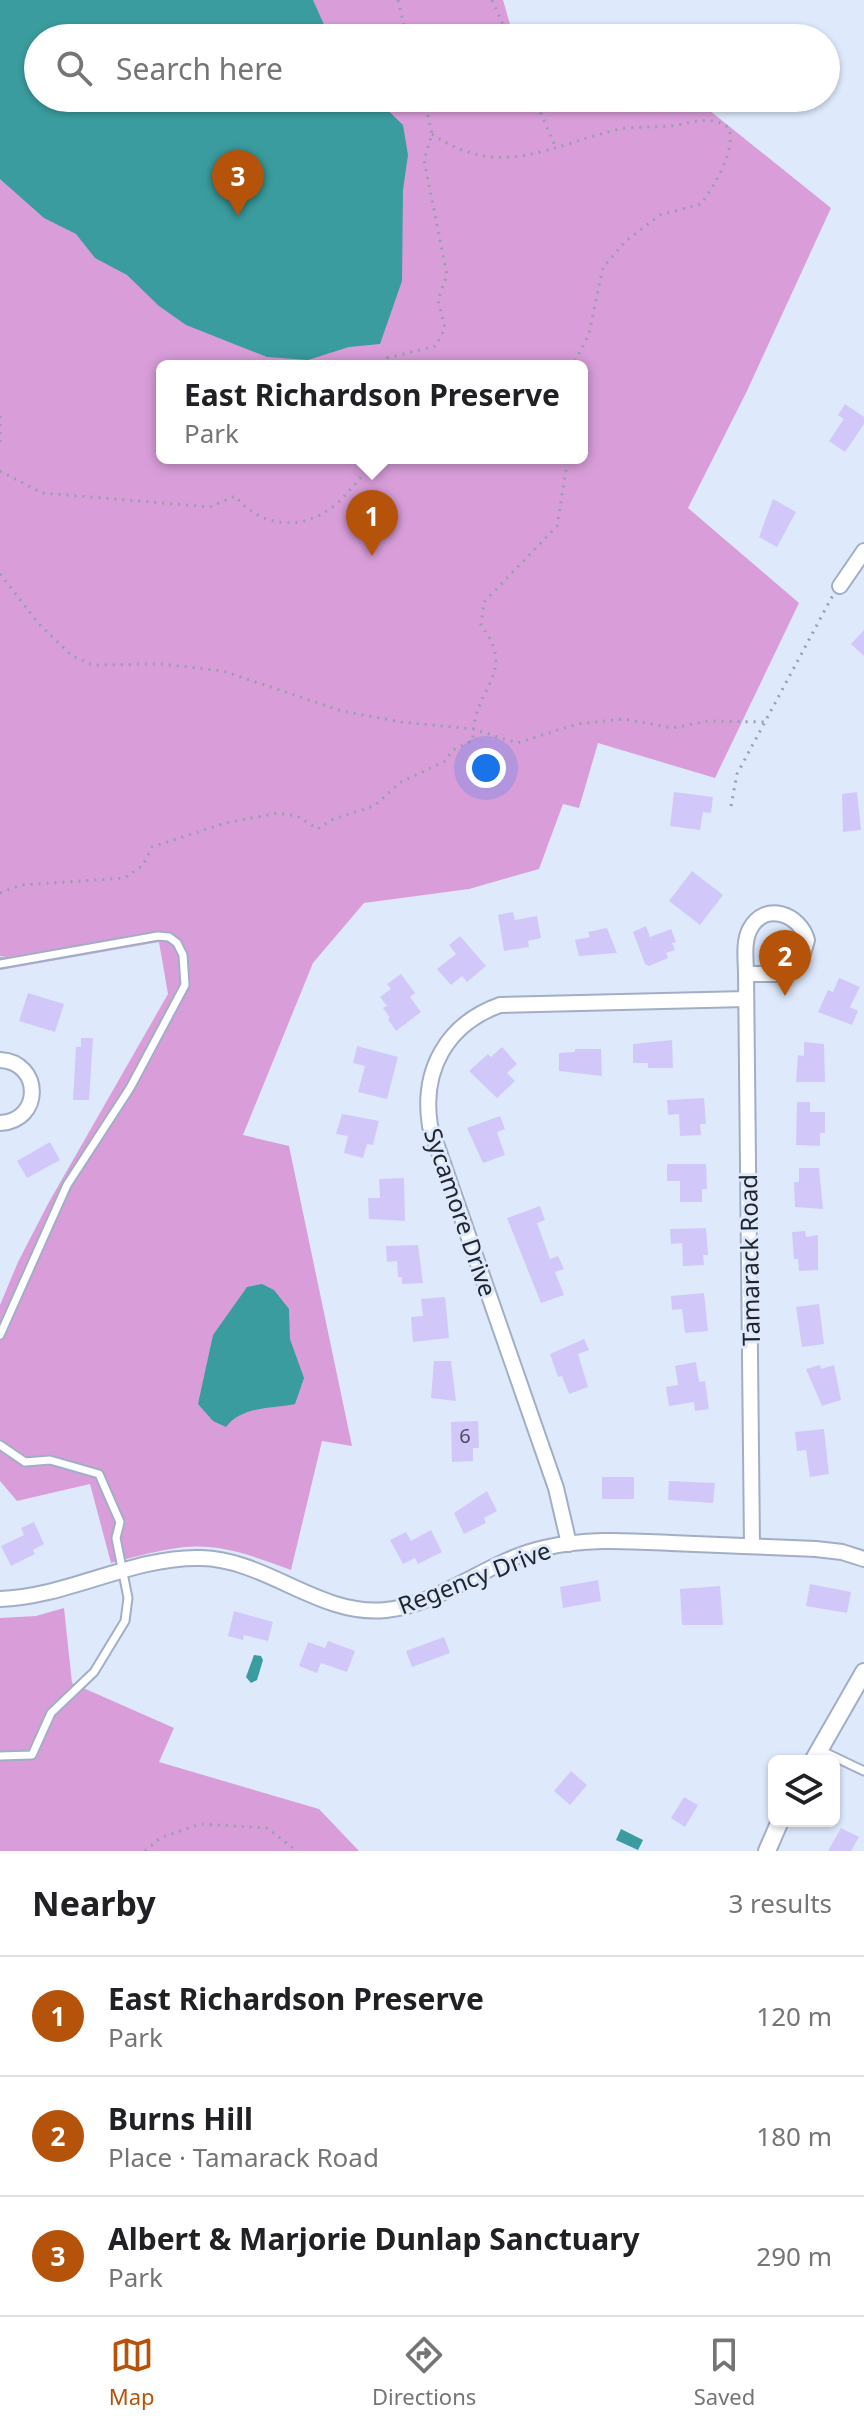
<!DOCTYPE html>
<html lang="en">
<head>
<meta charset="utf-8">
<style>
	:root { --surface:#fff; --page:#f6f6f6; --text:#202124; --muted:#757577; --line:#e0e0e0; --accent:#b45309 }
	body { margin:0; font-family:"Noto Sans",sans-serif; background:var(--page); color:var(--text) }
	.controls { position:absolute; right:24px; bottom:24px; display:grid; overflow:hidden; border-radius:12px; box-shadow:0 2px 6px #0004 }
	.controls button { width:72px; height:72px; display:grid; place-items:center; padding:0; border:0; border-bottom:2px solid var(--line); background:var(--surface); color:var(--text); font:40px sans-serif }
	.you { position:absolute; left:486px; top:768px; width:28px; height:28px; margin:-20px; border:6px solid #fff; border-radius:50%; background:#1a73e8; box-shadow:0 0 0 12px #1a73e833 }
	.badge { display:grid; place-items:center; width:52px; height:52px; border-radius:50%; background:var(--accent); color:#fff; font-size:26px; font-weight:700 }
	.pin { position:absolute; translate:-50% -66px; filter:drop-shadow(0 2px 4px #0008) }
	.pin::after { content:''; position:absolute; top:42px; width:28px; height:24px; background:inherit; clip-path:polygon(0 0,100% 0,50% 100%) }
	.popup { position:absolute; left:156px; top:360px; width:432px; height:104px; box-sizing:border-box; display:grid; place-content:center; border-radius:12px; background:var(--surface); filter:drop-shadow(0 2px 6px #0005); font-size:26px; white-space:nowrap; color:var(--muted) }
	.popup b { font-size:30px; color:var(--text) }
	.popup::after { content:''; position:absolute; left:50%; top:100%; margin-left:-16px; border:16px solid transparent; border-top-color:var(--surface) }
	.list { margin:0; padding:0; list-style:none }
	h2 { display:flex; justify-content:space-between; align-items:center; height:104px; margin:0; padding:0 32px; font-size:34px }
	h2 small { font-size:26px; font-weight:400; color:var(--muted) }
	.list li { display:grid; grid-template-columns:52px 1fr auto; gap:24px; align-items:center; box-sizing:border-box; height:120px; padding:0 32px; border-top:2px solid var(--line) }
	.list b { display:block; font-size:30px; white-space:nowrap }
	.list p { margin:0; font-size:26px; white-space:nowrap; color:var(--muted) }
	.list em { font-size:26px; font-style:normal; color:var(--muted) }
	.icon { flex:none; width:44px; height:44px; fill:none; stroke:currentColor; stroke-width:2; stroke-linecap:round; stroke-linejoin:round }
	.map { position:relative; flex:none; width:864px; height:1851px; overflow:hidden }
	.search { position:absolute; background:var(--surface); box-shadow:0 2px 6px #0004; left:24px; right:24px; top:24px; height:88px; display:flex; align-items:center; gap:20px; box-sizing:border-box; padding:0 28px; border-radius:44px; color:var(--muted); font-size:30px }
	.sheet { height:464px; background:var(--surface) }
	nav { display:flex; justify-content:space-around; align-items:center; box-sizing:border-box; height:112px; border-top:2px solid var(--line); background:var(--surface); font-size:22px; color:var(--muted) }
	nav a { display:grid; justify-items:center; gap:4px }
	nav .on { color:var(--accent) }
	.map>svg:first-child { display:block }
	.green { fill:#d99eda; fill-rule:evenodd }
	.water { fill:#3a9c9e }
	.building { fill:#d1c8f9 }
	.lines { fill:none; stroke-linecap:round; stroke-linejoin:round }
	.service-casing { stroke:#a1aec5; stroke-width:11 }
	.minor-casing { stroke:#a1aec5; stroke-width:18 }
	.tertiary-casing { stroke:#a1aec5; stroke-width:20 }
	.path { stroke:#969fae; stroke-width:3; stroke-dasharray:2 6; stroke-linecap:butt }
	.service { stroke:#fff; stroke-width:7 }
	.minor { stroke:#fff; stroke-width:14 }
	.tertiary { stroke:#fff; stroke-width:16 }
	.labels { text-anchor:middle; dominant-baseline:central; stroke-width:6; stroke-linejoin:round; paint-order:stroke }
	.number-label { font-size:20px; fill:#4c4d60 }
	.street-label { font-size:24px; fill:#1f242d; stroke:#dee9fc }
</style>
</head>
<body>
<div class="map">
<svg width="864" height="1851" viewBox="0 0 864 1851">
	<rect width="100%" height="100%" fill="#dee9fc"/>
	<path class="green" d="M0 0H503L514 38H38V98H694L831 208 746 393 688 508 799 603 715 778 598 743 579 808 563 804 539 869 469 889 364 903 313 963 243 1135 289 1146 352 1446 322 1441 291 1570C208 1539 196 1541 111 1563L90 1484 17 1501 0 1481V1305L18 1262 49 1202 168 994 159 942 0 970V957L6 956H0ZM162 366H582V458H162Z
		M64 1608 72 1683 174 1728 159 1762 319 1809 359 1851H0V1618L36 1616Z"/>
	<path class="water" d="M0 0H313L330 38H38V98H375L403 125 408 155 403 190 402 281 380 344 349 347 308 360 267 357 186 325 159 306 127 275 95 258 76 234 44 218 0 179Z
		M262 1284 274 1290 289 1309 290 1339 304 1378 295 1404C271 1409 242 1406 226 1427L213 1421 198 1404 213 1335 247 1287Z
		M254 1655 261 1656 263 1660 257 1680 251 1683 246 1677Z
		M621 1829 643 1840 638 1850 616 1840Z"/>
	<path class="building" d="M845 404 864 417V424L845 452 829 441 844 419 838 415Z
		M773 499 796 512 777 547 759 537Z
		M864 630V656L851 644Z
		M674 792 713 797 711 813 703 812 700 830 670 826Z
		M857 792 861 830 843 832 842 794Z
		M692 871 723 895 700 925 669 901Z
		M513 912 515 920 537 916 541 938 528 941 529 947 504 951 498 915Z
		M646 926 650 937 671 929 676 942 672 943 675 950 666 953 668 958 649 966 645 964 633 932Z
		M607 928 617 953 579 956 575 940 590 937 588 932Z
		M460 936 486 966 467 982 462 976 451 985 437 969 456 954 449 945Z
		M401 974 415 993 410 997 421 1012 396 1031 388 1019 390 1018 383 1008 387 1006 380 997 391 989 387 984Z
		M839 978 860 987 850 1007 858 1011 852 1025 818 1012 828 990 833 992Z
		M28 993 64 1004 55 1032 19 1021Z
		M81 1038H93L89 1100H73L76 1047H81Z
		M672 1040 673 1068H648V1063H633V1044Z
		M804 1042 824 1044 825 1082H796L798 1055 804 1056Z
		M357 1046 398 1057 387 1099 358 1092 365 1066 353 1063Z
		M502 1047 517 1064 507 1073 515 1081 497 1098 469 1071 488 1054 491 1057Z
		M575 1049H601L602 1076 559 1071V1053L575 1052Z
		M704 1098 706 1124H700L701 1135 680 1136 679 1114 668 1115 667 1100Z
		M797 1102H810V1112H825V1133H820V1146L796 1145Z
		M342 1114 379 1121 373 1145 367 1144 363 1158 344 1153 348 1136 336 1134Z
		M500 1116 505 1129 497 1132 505 1155 483 1163 467 1128Z
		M50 1142 60 1160 27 1178 17 1161Z
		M667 1164H706L707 1189H702V1202H680V1181H667Z
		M799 1168H819L823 1209 795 1207 794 1182H799Z
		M404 1178 405 1221 369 1219 368 1198H380L379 1179Z
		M540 1206 545 1220 537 1223 550 1259 558 1256 564 1269 555 1272 564 1295 541 1303 507 1218Z
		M706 1228 708 1255H703L704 1265 683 1266 682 1243 671 1244 670 1229Z
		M805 1231 806 1237 818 1235V1270L799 1271 798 1259H794L792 1232Z
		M418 1245 423 1283 402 1284V1277H398L397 1261 387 1262 386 1246Z
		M704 1293 708 1331 685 1333 682 1309 672 1310 671 1296Z
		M445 1297 449 1338 413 1342 411 1317 423 1316 421 1299Z
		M819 1304 824 1344 802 1347 796 1307Z
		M584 1339 589 1350 578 1354 588 1387 569 1394 562 1376 558 1377 550 1354Z
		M434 1361H451L456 1401 431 1398Z
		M696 1362 699 1382 705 1381 709 1409 695 1411 694 1402 669 1406 666 1387 678 1385 675 1366Z
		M820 1365 821 1369 834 1365 841 1400 822 1406 806 1369Z
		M478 1421 479 1448H473V1461L452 1462 451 1422Z
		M824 1429 829 1474 810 1477 806 1450 797 1451 795 1432Z
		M602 1477H634V1499H602Z
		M669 1481 715 1483 713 1503 668 1500Z
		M487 1491 497 1511 484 1518 486 1523 464 1534 454 1513Z
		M34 1522 44 1544 33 1550 35 1554 11 1566 1 1546 24 1535 21 1528Z
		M431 1530 442 1552 418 1564 415 1558 403 1564 390 1540 406 1532 411 1541Z
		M598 1580 601 1601 563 1608 560 1587Z
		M810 1584 851 1592 847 1613 806 1606Z
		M720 1586 723 1625H682L680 1589Z
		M234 1611 273 1622 268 1641 244 1635 243 1640 228 1636Z
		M444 1637 450 1653 412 1667 406 1651Z
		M328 1641 355 1651 347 1672 321 1663 317 1673 299 1666 308 1642 325 1648Z
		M571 1771 587 1785 570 1805 554 1791Z
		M684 1797 698 1805 685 1827 671 1818Z
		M841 1828 859 1837 851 1851H828Z"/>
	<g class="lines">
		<defs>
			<path id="service" d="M0 964 158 936 169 937 177 943 183 955 185 985 130 1088 67 1185 0 1335
				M0 1445 25 1462 50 1460 99 1474 120 1522 116 1538 128 1598 125 1621 94 1672 51 1713 32 1755 0 1756
				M820 1750 864 1771"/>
			<path id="minor" d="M840 586 864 551
				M746 974H784L800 964 807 940C800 914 765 901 750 929 743 942 746 960 746 974L752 1546
				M0 1060C42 1062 43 1121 0 1123
				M569 1544 556 1488 430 1126C421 1070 447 1024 500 1005L746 999
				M0 1599C68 1597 133 1556 201 1558 266 1559 320 1617 386 1610 442 1604 489 1560 544 1548 585 1538 629 1541 671 1543 719 1545 768 1547 816 1549L842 1552 864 1559"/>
			<path id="tertiary" d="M813 1761 864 1672
				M767 1851 780 1821"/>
		</defs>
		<use href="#service" class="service-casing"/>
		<use href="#minor" class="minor-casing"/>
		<use href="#tertiary" class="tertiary-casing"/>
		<path class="path" d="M398 0 407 38
			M492 0 509 38
			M534 98 556 148
			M432 134C501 181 550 145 620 129 637 126 658 128 676 125 695 122 711 115 729 128 736 151 714 186 701 204L660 215 627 240 603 267 589 334 573 366
			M386 366 387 358 436 346 445 328 438 300 447 275 424 160 432 134 424 98
			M0 416V447
			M0 471 42 493 210 507 235 496C261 527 301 532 334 506 352 491 360 474 382 458
			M0 574 39 624 71 655 92 665 162 664 223 671 342 711 401 722 473 729 517 743 577 724 624 719 672 728 708 721 765 722
			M731 806 737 774 833 595
			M0 893 21 885 125 878 143 865 152 847 225 823 278 813 297 816 318 829 331 820 374 806 401 782 445 761 453 750 473 740C472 686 519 675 481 625L484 602 557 526 568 458
			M145 1851 160 1838 200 1824 267 1828 297 1851"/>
		<use href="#service" class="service"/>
		<use href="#minor" class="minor"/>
		<use href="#tertiary" class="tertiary"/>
	</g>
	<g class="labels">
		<g class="number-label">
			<text x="465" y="1435">6</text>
		</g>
		<g class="street-label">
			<text transform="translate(461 1212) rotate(71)">Sycamore Drive</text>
			<text transform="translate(749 1260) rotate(-91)">Tamarack Road</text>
			<text transform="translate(474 1577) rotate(-21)">Regency Drive</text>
		</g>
	</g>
</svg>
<div class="controls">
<button><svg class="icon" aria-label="layers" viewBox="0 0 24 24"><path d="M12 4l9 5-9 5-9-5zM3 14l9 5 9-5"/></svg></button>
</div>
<div class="you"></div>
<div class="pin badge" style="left:372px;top:556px">1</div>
<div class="popup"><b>East Richardson Preserve</b>Park</div>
<div class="pin badge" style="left:785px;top:996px">2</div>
<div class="pin badge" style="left:238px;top:216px">3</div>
<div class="search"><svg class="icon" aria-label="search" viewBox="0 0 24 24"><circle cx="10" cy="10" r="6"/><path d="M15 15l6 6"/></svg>Search here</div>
</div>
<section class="sheet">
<h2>Nearby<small>3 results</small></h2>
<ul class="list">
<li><span class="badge">1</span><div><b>East Richardson Preserve</b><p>Park</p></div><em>120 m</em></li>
<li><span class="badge">2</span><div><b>Burns Hill</b><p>Place · Tamarack Road</p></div><em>180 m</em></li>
<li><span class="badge">3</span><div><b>Albert &amp; Marjorie Dunlap Sanctuary</b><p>Park</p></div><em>290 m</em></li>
</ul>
</section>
<nav>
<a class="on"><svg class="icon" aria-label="map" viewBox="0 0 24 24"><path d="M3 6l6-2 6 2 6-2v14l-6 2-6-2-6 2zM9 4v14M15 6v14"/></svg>Map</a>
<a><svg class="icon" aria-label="directions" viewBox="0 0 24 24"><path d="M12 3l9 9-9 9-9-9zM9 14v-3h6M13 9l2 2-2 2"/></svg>Directions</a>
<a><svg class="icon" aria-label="saved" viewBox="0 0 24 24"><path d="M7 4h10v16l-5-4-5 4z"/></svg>Saved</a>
</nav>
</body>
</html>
